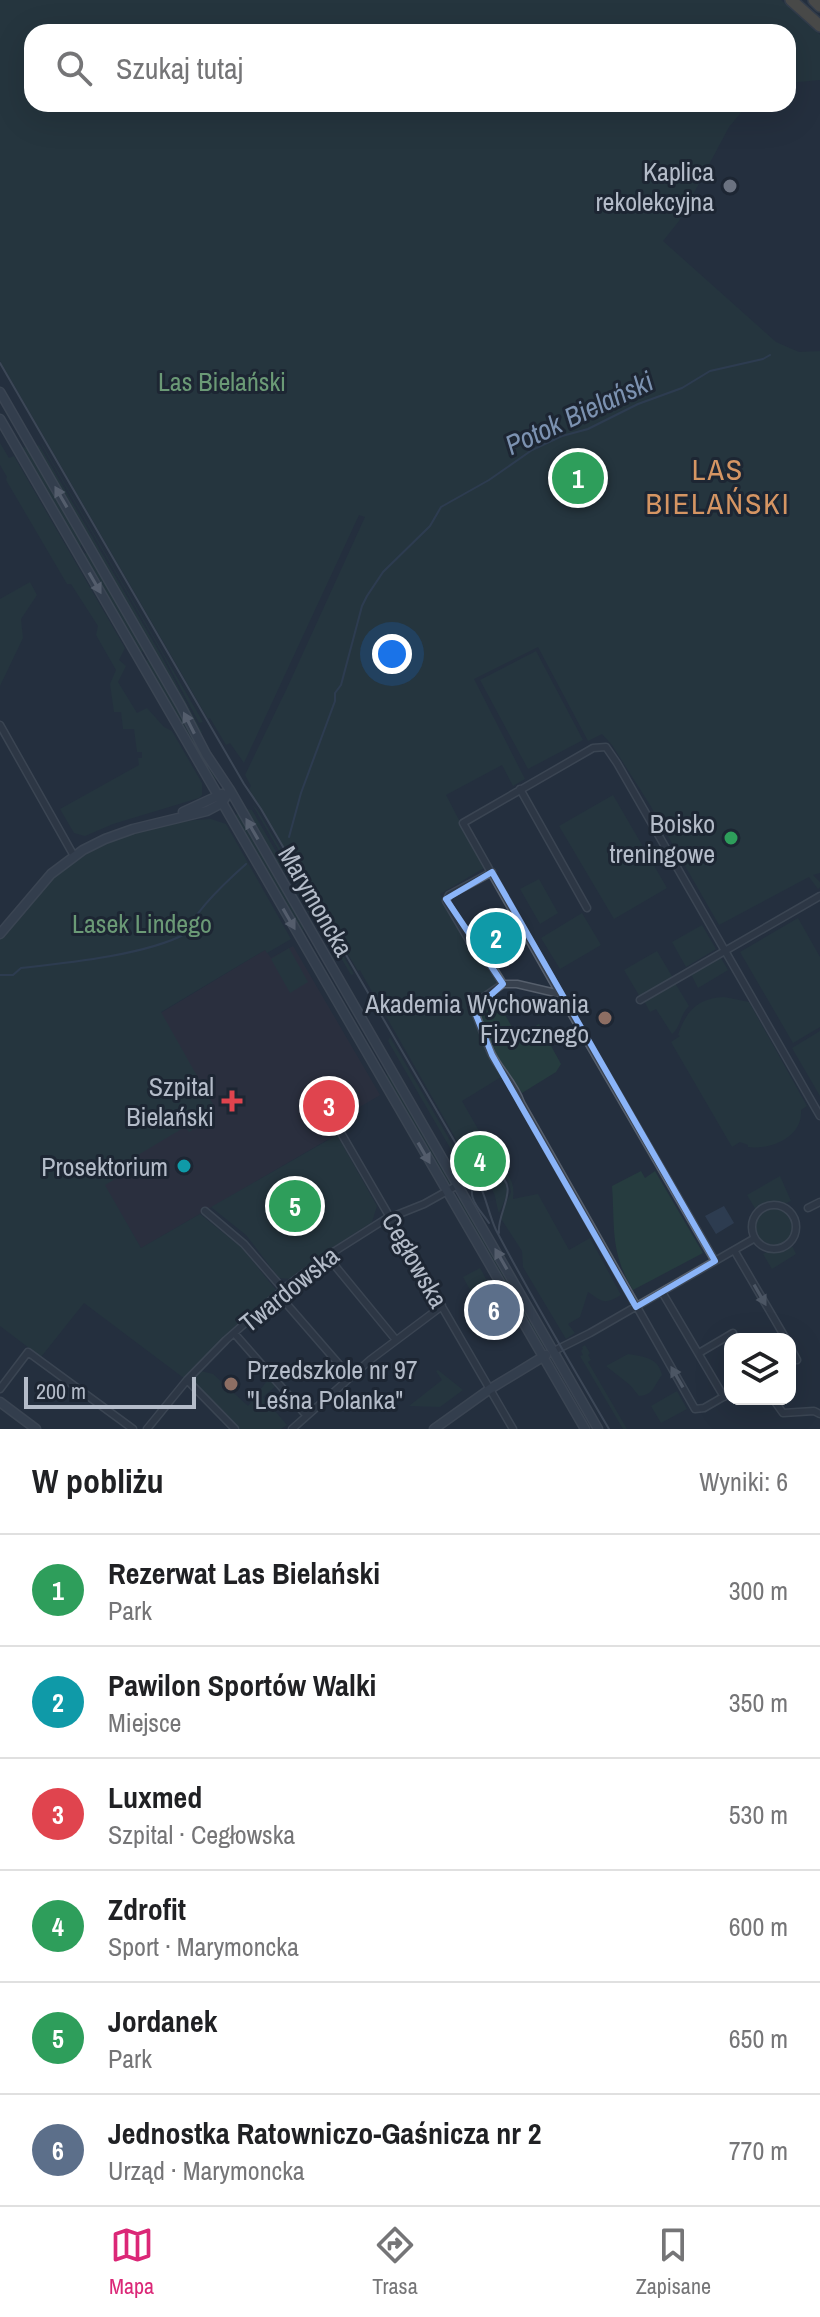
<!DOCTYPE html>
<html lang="pl">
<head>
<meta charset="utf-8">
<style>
	:root { --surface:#fff; --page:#f6f6f6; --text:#202124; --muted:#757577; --line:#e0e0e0; --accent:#db2777 }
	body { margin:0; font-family:"Archivo Narrow",sans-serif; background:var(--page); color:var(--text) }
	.controls { position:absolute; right:24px; bottom:24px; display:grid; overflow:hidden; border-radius:16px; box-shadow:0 8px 32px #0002 }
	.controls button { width:72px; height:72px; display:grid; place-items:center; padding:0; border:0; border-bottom:2px solid var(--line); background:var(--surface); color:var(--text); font:40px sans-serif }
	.scale { position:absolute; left:24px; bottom:20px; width:172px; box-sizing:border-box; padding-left:8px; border:4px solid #b4bcc9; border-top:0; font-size:22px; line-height:28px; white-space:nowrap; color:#b4bcc9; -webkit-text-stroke:6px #1d2633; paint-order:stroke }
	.you { position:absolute; left:392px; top:654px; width:28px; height:28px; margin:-20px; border:6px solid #fff; border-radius:50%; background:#1a73e8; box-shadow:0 0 0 12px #1a73e833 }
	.badge { display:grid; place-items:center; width:52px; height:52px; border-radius:50%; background:var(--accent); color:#fff; font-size:26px; font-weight:700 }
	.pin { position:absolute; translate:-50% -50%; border:4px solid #fff; box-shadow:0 2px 8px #0006 }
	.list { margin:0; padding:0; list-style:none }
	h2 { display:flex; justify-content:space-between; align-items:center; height:104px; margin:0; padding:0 32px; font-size:34px }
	h2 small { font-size:26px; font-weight:400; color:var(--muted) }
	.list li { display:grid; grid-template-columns:52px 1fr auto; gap:24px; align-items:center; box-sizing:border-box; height:112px; padding:0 32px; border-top:2px solid var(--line) }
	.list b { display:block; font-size:30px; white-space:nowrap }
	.list p { margin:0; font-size:26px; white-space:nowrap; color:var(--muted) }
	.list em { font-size:26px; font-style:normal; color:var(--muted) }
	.icon { flex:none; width:44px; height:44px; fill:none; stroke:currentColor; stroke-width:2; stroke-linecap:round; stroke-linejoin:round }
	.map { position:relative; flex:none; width:820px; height:1429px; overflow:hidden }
	.search { position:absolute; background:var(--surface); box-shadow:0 8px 32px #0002; left:24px; right:24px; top:24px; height:88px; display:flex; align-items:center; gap:20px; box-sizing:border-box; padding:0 28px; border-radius:24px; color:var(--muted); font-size:30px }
	.sheet { height:776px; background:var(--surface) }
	nav { display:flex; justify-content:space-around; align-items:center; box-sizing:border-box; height:112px; border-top:2px solid var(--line); background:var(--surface); font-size:22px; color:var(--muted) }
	nav a { display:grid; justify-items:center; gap:4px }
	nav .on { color:var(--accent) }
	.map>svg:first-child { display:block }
	.medical { fill:#32303f }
	.green { fill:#263c3f }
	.water { fill:#394c67 }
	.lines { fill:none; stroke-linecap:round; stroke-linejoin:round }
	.stream { stroke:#394c67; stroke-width:2 }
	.street-casing { stroke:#565f6c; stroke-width:9 }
	.secondary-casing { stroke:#565f6c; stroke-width:11 }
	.highway-casing { stroke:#434c59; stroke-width:14 }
	.street { stroke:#38414e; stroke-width:6 }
	.secondary { stroke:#465061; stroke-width:8 }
	.highway { stroke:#746855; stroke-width:11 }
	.tram { stroke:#5a6575; stroke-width:2 }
	.oneway { fill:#8e96a5 }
	.oneway2 { fill:#7c8592 }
	.marked { fill:none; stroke:#8ab4f8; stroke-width:6; stroke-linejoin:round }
	.worship-dot { fill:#6b7280; stroke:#1d2633; stroke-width:3 }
	.leisure-dot { fill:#2e9e5b; stroke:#1d2633; stroke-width:3 }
	.education-dot { fill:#8d6e63; stroke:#1d2633; stroke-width:3 }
	.health-dot { fill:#e0444e; stroke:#1d2633; stroke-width:3 }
	.culture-dot { fill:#0f9aa8; stroke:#1d2633; stroke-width:3 }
	.labels { text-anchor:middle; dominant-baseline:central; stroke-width:6; stroke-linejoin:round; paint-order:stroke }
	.poi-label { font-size:26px; fill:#b4bcc9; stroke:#1d2633; text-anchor:end }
	.park-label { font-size:26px; fill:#6b9a76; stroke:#1d2633 }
	.street-label { font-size:26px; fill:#b4bcc9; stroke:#1d2633 }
	.water-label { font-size:28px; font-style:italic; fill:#7c92b1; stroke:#1d2633 }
	.quarter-label { font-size:30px; letter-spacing:2px; fill:#d59563; stroke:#1d2633 }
</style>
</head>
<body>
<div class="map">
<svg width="820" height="1429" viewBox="0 0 820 1429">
	<rect width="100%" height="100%" fill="#242f3e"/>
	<path class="medical" d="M293 946 380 1095 339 1119 344 1130 141 1248 104 1185 131 1169 161 1013 265 950 271 958Z"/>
	<path class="green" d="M0 0H781L820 35V80L788 83V32H32V104H748L729 127 679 221 663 241 776 342 799 352 820 351V873L813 875 820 882V887L818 889 809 877 719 925 650 805 612 745 602 734 588 741 538 647 474 679 525 779 513 786 502 765 446 795 484 868 440 894 467 947 483 962 499 983 472 1008 473 1016 501 1077 462 1101 498 1164 495 1167C510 1173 515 1183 513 1199L538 1194 569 1250 590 1238 621 1295C604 1305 603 1302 588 1292L580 1317 568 1324 575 1333 566 1339 523 1267 522 1251 500 1217 511 1192 508 1180 497 1171 480 1172 482 1167 481 1164 487 1161 473 1137 462 1144 476 1168H479L477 1176 362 974 360 970 358 971 249 789 251 786 245 775 288 686 365 517 359 515 244 763 230 743 226 745 210 718 208 719 0 361Z
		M0 443 9 458 14 456 125 648 119 660 126 666 118 682 137 713 147 708 164 727 172 731 202 783V795L199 798 113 824 85 836 74 833 60 809 139 765 138 758H142V752H137L134 729H123L121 712H114L110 684 116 670 96 635 98 626 71 584H67L6 480 7 477 0 465Z
		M41 444H42L203 722 199 723 163 655Z
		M39 445 161 655 202 732 201 733 43 461 37 446Z
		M20 446 29 449 81 540 82 542 80 548Z
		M87 553 144 648 142 652H139L82 554Z
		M30 582 37 595 21 619 23 638 0 686V599Z
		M536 651 583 740 528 769 480 680Z
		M147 660H151L194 740 218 778 214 780 145 662Z
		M613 795 667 888 614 919 559 826Z
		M252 804 258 811 354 974 351 975Z
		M246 809 252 810 313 916 311 917 280 864 277 865Z
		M239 813 303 924V932L234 816Z
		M211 819 226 824 291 939 267 953 265 950 161 1012 214 1106 204 1123 189 1132 185 1127 138 1155 142 1163 105 1185 141 1248 200 1214 242 1248 276 1290 234 1327 185 1379 84 1303 41 1357 0 1326V939L43 888 67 865 68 867 87 854V852C113 839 143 828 173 823 185 820 199 820 211 819Z
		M539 879 558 913 540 924 520 889Z
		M582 913 601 945 560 969 541 938Z
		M798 918 820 957V1027L793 1043 740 952Z
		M702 925 716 949 686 967 672 942Z
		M289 948 308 982 290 993 271 959Z
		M657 951 673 978 640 997 624 970Z
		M721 958 728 970 698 988 691 974Z
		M675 983 689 1006C680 1014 681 1027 672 1034L656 1009 650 1012 644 1001Z
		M494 995 517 1036 539 1024 561 1064 556 1072 522 1093 494 1051 478 1010 482 1004Z
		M724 997 749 1002 807 1106 801 1110C803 1137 771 1150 748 1147V1145L740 1142 732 1147 671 1042 680 1036 678 1035C686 1011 698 998 724 997Z
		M820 1031V1096L792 1048Z
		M390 1037 473 1180 471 1184 388 1041Z
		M388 1074 391 1075 451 1181 450 1184 446 1183 385 1077Z
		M337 1135 377 1206 372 1222 324 1253 291 1279 279 1278 246 1235 211 1207Z
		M641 1171 645 1178 655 1171 703 1253 633 1290C610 1252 615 1228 612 1186Z
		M489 1174C515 1179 507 1196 499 1213 495 1202 497 1189 485 1184L481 1176Z
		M780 1176 791 1201C780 1207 768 1200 756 1210L747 1195Z
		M461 1197 545 1342 544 1346 539 1343 455 1200Z
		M755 1226a19 19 0 1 1 38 0a19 19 0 1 1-38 0Z
		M791 1244 796 1254 772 1269 763 1254C771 1248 781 1251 791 1244Z
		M480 1268 497 1299 480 1308 463 1277Z
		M585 1345 590 1353 588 1355 591 1360 588 1362 627 1429H623L580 1356 583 1355 581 1351 583 1349 582 1347Z
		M628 1354C644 1357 658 1357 662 1375 654 1385 654 1395 639 1396L630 1385 606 1366Z
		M438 1370 463 1390 440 1407 409 1406 442 1380 436 1371Z
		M201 1371 213 1374 248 1406 270 1377 277 1385 263 1397 287 1425 281 1429H240L200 1388 198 1389 191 1383Z
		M677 1391 687 1409 661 1423 651 1406Z"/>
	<path class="water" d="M724 1206 734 1223 716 1234 705 1216Z"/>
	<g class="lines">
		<path class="stream" d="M289 837 301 793 335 701V693L341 685 362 606 367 596 383 572 430 526 441 507 489 480 532 450 562 436 588 429 638 404 682 388 710 371 763 359 770 355
			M0 975H13L21 968C67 963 147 955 187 933 194 911 228 880 246 864"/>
		<defs>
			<path id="street" d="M0 725 74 856
				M520 789 587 908
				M492 872 449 895 446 901 473 947 493 968 503 984
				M560 994 463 823 593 748 606 747 617 763 820 1116
				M640 1000 820 896
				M341 1133 513 1429
				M752 1227a22 22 0 1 1 44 0a22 22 0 1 1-44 0Z
				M808 1208 820 1202
				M205 1211 244 1244 283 1289
				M734 1250 786 1339
				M327 1256 396 1340
				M715 1261 560 994 517 984H503L484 997 474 1010C480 1024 485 1039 491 1053 500 1071 515 1084 521 1103L695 1409 704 1408 730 1393
				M662 1292 724 1397
				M278 1294 350 1377
				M234 1333 306 1415
				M790 1347 797 1360
				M554 1351 590 1333 755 1238
				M699 1353 733 1333
				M187 1380 235 1429
				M0 1389 28 1352 133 1429
				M773 1399 783 1413 814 1411 820 1414
				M147 1429 187 1380 226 1340 287 1286 327 1256 384 1220 424 1204 458 1185
				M292 1429 370 1360 442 1306"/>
			<path id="secondary" d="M0 392 181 706 206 754 230 790 598 1429
				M0 419 585 1429
				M183 812 222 794
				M0 934 51 874 83 850 105 839 133 829 207 811 222 803 230 790
				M0 1402 36 1429
				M434 1429 490 1389 546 1355"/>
			<path id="highway" d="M791 0 820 26
				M814 0 820 6"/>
		</defs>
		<use href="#street" class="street-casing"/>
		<use href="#secondary" class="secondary-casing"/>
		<use href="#highway" class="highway-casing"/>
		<use href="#street" class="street"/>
		<use href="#secondary" class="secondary"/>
		<use href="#highway" class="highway"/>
		<path class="tram" d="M0 363 244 784 261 809 476 1178C486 1194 488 1213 496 1230 531 1297 570 1363 609 1429
			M489 1223C478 1207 464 1196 477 1177 483 1174 489 1171 496 1174 522 1184 496 1214 499 1233"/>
	</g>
	<defs><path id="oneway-solid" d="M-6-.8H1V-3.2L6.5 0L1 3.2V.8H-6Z" transform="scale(2)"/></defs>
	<g class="oneway">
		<use href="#oneway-solid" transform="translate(61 497) rotate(-120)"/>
		<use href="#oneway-solid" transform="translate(95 583) rotate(60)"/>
		<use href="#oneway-solid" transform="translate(189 723) rotate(-117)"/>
		<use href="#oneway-solid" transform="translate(252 829) rotate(-120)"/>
		<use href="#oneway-solid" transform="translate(289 919) rotate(60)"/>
		<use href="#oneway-solid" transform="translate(424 1153) rotate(60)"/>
		<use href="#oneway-solid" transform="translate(501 1259) rotate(-120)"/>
	</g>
	<g class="oneway2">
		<use href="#oneway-solid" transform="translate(760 1295) rotate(60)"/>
		<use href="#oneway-solid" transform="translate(677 1377) rotate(-120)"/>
	</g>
	<path d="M0 0H820V1429H0ZM492 872 715 1261 636 1307 492 1055 474 1010 503 984 446 899Z" fill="#242f3e" fill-opacity=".55" fill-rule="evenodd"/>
	<path class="marked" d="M492 872 715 1261 636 1307 492 1055 474 1010 503 984 446 899Z"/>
	<circle class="worship-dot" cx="730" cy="186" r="8"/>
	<circle class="leisure-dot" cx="731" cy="838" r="8"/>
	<g class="education-dot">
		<circle cx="605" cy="1018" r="8"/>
		<circle cx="231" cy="1384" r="8"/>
	</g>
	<path class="health-dot" d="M228 1089h8v8h8v8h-8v8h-8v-8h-8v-8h8z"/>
	<circle class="culture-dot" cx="184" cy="1166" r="8"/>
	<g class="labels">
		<g class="poi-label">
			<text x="714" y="171">Kaplica<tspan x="714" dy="30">rekolekcyjna</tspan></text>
			<text x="715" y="823">Boisko<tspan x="715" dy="30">treningowe</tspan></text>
			<text x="589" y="1003">Akademia Wychowania<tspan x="589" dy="30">Fizycznego</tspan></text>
			<text x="214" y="1086">Szpital<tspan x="214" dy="30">Bielański</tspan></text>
			<text x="168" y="1166">Prosektorium</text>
			<text x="247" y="1369" text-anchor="start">Przedszkole nr 97<tspan x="247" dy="30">"Leśna Polanka"</tspan></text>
		</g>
		<g class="park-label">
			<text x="222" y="381">Las Bielański</text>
			<text x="142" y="923">Lasek Lindego</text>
		</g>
		<g class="street-label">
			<text transform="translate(316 901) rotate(60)">Marymoncka</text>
			<text transform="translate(415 1260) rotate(60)">Cegłowska</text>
			<text transform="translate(289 1289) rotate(-39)">Twardowska</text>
		</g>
		<g class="water-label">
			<text transform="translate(579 413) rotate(-25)">Potok Bielański</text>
		</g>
		<g class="quarter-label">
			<text x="718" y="469">LAS<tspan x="718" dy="34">BIELAŃSKI</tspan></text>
		</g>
	</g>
</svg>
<div class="controls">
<button><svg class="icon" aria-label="layers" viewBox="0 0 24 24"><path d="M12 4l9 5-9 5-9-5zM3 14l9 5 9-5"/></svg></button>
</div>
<div class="scale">200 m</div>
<div class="you"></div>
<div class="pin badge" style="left:578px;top:478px;background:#2e9e5b">1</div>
<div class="pin badge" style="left:496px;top:938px;background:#0f9aa8">2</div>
<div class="pin badge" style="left:329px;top:1106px;background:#e0444e">3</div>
<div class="pin badge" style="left:480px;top:1161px;background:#2e9e5b">4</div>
<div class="pin badge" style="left:295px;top:1206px;background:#2e9e5b">5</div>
<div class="pin badge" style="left:494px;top:1310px;background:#5c6f8a">6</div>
<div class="search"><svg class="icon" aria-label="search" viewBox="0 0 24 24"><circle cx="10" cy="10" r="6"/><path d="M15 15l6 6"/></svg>Szukaj tutaj</div>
</div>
<section class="sheet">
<h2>W pobliżu<small>Wyniki: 6</small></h2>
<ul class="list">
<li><span class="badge" style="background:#2e9e5b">1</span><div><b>Rezerwat Las Bielański</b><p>Park</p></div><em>300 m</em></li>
<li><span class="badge" style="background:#0f9aa8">2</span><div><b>Pawilon Sportów Walki</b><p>Miejsce</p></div><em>350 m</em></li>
<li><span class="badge" style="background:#e0444e">3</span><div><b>Luxmed</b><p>Szpital · Cegłowska</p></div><em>530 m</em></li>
<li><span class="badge" style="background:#2e9e5b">4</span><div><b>Zdrofit</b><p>Sport · Marymoncka</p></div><em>600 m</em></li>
<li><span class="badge" style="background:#2e9e5b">5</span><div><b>Jordanek</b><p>Park</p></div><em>650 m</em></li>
<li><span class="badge" style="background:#5c6f8a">6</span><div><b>Jednostka Ratowniczo-Gaśnicza nr 2</b><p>Urząd · Marymoncka</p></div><em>770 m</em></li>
</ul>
</section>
<nav>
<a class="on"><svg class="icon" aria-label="map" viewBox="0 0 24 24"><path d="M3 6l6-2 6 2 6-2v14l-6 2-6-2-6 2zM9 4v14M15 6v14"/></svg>Mapa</a>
<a><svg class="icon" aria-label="directions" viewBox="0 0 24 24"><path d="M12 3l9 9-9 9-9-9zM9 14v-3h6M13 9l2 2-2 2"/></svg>Trasa</a>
<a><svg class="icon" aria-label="saved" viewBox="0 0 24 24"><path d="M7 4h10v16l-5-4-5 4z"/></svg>Zapisane</a>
</nav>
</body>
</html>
